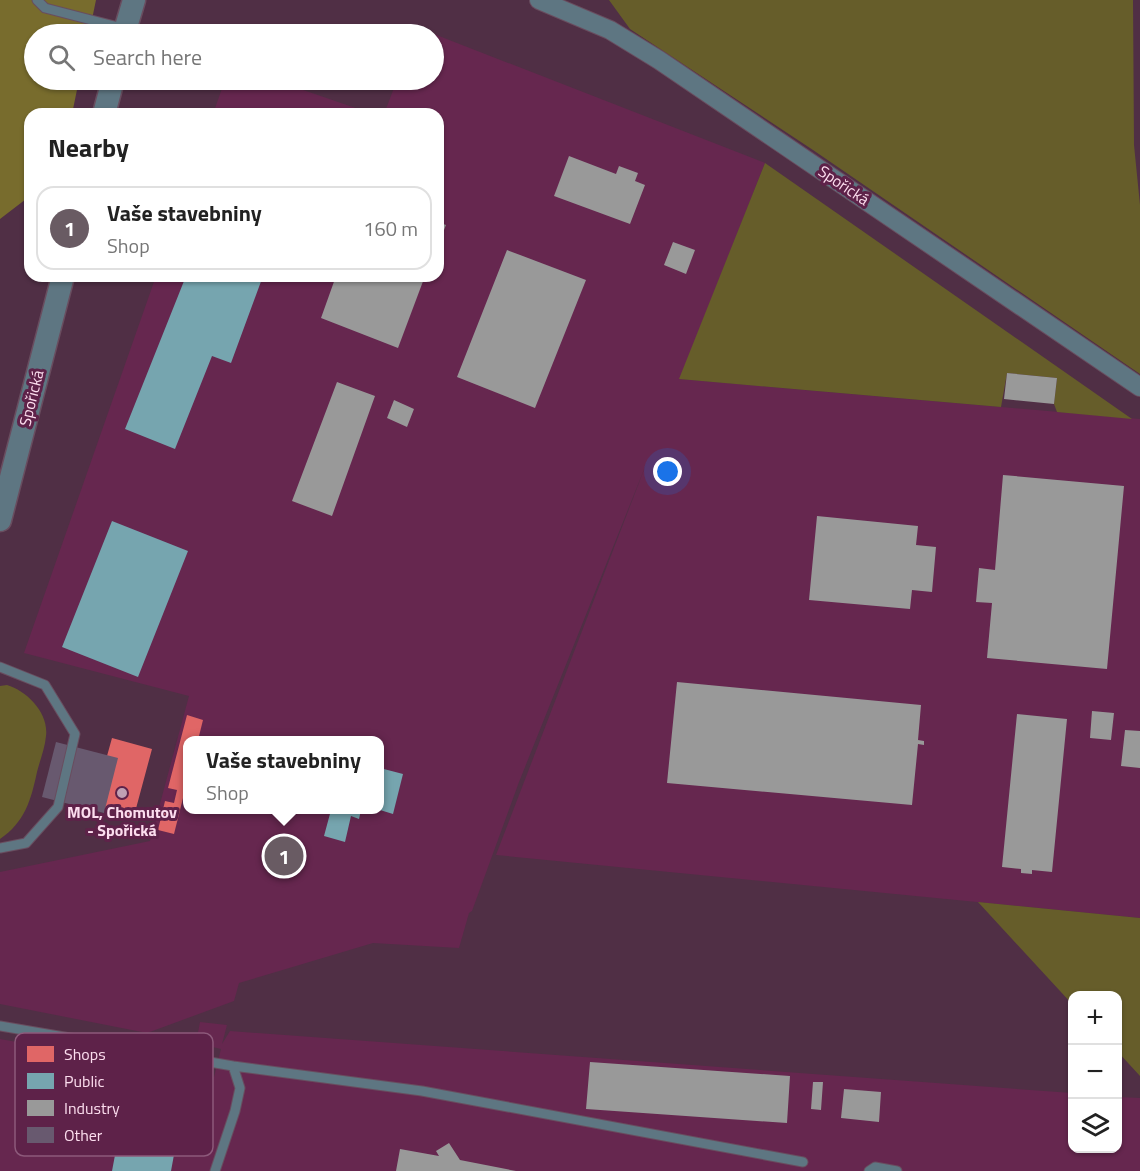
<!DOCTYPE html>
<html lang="en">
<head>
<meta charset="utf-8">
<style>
	:root { --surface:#fff; --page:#f6f6f6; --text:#222; --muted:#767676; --line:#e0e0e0; --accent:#695b63 }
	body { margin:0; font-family:"Titillium Web",sans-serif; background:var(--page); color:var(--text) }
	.controls { position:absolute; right:18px; bottom:18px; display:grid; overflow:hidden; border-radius:12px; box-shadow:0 2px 4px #0004 }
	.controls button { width:54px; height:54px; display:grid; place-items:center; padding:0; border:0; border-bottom:2px solid var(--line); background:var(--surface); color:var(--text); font:30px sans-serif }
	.you { position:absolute; left:668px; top:472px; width:21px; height:21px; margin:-15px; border:4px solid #fff; border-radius:50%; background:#1a73e8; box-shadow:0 0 0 9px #1a73e833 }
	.badge { display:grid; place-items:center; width:39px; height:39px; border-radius:50%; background:var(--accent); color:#fff; font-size:20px; font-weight:700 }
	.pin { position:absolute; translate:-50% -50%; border:3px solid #fff; box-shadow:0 2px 6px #0006 }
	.popup { position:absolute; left:183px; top:736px; width:201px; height:78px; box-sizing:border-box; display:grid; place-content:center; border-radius:12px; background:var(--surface); filter:drop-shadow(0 2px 4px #0005); font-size:20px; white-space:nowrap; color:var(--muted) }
	.popup b { font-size:22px; color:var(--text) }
	.popup::after { content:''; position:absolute; left:50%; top:100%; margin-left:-12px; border:12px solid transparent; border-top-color:var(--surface) }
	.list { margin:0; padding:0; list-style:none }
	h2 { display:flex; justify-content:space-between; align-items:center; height:78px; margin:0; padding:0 24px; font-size:26px }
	h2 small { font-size:20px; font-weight:400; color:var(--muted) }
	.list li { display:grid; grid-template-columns:39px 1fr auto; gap:18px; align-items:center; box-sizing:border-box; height:84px; margin:0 12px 12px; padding:0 12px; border:2px solid var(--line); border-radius:18px }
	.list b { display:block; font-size:22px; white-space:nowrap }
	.list p { margin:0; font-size:20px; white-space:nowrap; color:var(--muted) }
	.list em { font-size:20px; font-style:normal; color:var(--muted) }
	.icon { flex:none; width:33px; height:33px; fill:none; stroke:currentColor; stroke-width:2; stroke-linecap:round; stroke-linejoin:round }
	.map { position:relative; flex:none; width:1140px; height:1171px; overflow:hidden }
	.search { position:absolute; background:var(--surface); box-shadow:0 2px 4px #0004; left:24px; top:24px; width:420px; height:66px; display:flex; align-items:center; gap:15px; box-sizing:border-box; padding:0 21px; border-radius:33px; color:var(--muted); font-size:22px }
	.panel { position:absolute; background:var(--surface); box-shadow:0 2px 4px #0004; left:24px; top:108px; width:420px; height:174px; border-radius:18px }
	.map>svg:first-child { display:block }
	.built { fill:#66274f; fill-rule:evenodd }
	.green { fill:#665d2a }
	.forest { fill:#786c2d }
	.shops { fill:#e06666 }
	.public { fill:#76a5af }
	.industry { fill:#999 }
	.building { fill:#68596f }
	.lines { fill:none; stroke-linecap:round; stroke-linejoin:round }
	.service-casing { stroke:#694d5f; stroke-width:11 }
	.minor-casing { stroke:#694d5f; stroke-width:20 }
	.tertiary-casing { stroke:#694d5f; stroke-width:25 }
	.service { stroke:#5e7682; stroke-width:9 }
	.minor { stroke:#5e7682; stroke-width:18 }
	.tertiary { stroke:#5e7682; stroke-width:22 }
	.poi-dot { fill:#c0a0b3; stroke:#5e2249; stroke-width:2 }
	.labels { text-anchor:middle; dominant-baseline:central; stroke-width:6; stroke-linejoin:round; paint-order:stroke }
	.street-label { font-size:16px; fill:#fcddee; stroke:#5e2249 }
	.poi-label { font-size:16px; font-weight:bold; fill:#fcddee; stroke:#5e2249 }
	.key { fill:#5e2249; stroke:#8d5a7b; stroke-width:1.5 }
	.key-label { font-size:16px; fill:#fcddee }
</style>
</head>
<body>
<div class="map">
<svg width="1140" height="1171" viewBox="0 0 1140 1171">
	<rect width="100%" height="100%" fill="#502f45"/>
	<path class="built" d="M416 27 765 163 680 379 1140 419V918L496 855 647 462 519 782 472 911 469 913 459 948 373 943 239 983 234 1001 147 1033 0 1004V872L150 841 189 696 24 653 156 276H438V114H384L397 80H434V34H413ZM188 740H380V810H188Z
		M225 80H274L373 114H213Z
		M200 1022 227 1025 222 1044 230 1031 1072 1093V1148H1118V1097L1140 1098V1171H0V1039L214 1077 221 1049 196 1043Z"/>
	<path class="green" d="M609 0H1133L1134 145 1140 205V374L813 150 630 29Z
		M765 163 1132 419 1057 412 1054 404 1057 378 1007 373 1001 407 679 379Z
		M7 685C27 691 49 713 46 736 45 748 40 760 37 772 31 800 25 822 0 839V686Z
		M978 902 1140 918V1076L1118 1052V996H1072V1004Z"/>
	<path class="forest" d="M0 0H96L89 34H34V80H79L72 114H30V196L0 219Z"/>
	<path class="shops" d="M187 715 203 720 198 740H188V778L174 834 158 830 165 801 174 803 177 790 168 788Z
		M112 738 152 749 134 816 101 808 114 758 107 756Z"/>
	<path class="public" d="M186 276H263L231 363 212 356 175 449 125 429Z
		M112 521 188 551 138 677 62 647Z
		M380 768 403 774 393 814 380 810Z
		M331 810H361L359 819 351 816 345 842 324 836Z
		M140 1069 188 1079 171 1171H112L125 1102 135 1104Z"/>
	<path class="industry" d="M569 156 616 174 619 166 638 173 635 181 645 185 630 224 554 196Z
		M438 222 446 225 438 245Z
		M673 242 695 250 686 274 664 265Z
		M507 250 586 280 535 408 457 377Z
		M336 276H425L398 348 321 318Z
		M1007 373 1057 378 1054 404 1004 399Z
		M337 382 375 396 332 516 292 501Z
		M394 400 414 409 407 427 387 418Z
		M1003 475 1124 486 1107 669 987 658 992 603 976 602 979 568 995 570Z
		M817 516 918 526 916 545 936 547 932 592 912 590 910 609 809 600Z
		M677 682 921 705 918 740 924 741V745L918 744 912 805 667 783Z
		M1092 711 1114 713 1111 740 1090 738Z
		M1017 714 1067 719 1052 872 1032 870V874L1021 873V869L1002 867Z
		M1125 730 1140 731V768L1121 766Z
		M590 1062 790 1076 787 1123 586 1109Z
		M813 1082H823L821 1110 811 1109Z
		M844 1089 881 1092 879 1122 841 1118Z
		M449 1143 460 1160 516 1171H396L400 1149 439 1156 436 1151Z"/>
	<path class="building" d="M56 742 118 758 104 813 42 797Z"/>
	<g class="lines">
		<defs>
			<path id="service" d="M37 0 45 8 126 29
				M0 667 45 685 75 734 58 807 26 843 0 848
				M0 1026 233 1066 240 1088 235 1111 215 1171
				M233 1066 422 1091 803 1162
				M869 1171 875 1167 897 1171"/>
			<path id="minor" d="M539 0 610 30 659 60 1140 387"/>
			<path id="tertiary" d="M124 34 134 0
				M104 114 113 80
				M0 520 63 276"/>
		</defs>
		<use href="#service" class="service-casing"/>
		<use href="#minor" class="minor-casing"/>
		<use href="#tertiary" class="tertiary-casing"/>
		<use href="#service" class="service"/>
		<use href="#minor" class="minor"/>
		<use href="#tertiary" class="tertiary"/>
	</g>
	<circle class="poi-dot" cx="122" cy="793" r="6"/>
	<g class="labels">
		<g class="street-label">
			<text transform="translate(844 185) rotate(34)">Spořická</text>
			<text transform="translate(31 398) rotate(-76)">Spořická</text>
		</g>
		<g class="poi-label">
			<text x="122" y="812">MOL, Chomutov<tspan x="122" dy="18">- Spořická</tspan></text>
		</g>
	</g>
	<rect x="15" y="1033" width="198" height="123" rx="9" class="key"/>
	<rect x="27" y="1046" width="27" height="16" fill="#e06666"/>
	<rect x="27" y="1073" width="27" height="16" fill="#76a5af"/>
	<rect x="27" y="1100" width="27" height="16" fill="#999"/>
	<rect x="27" y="1127" width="27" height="16" fill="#68596f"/>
	<g class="key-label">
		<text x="64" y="1060">Shops</text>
		<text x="64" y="1087">Public</text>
		<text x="64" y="1114">Industry</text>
		<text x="64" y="1141">Other</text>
	</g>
</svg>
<div class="controls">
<button>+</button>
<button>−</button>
<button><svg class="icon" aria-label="layers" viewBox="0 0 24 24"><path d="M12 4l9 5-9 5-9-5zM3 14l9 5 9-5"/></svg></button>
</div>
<div class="you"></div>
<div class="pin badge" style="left:284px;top:856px">1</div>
<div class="popup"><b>Vaše stavebniny</b>Shop</div>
<div class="search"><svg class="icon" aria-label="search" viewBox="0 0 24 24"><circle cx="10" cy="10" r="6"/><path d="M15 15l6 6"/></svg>Search here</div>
<section class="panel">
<h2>Nearby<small></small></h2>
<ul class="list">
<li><span class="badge">1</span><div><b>Vaše stavebniny</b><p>Shop</p></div><em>160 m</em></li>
</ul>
</section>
</div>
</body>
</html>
